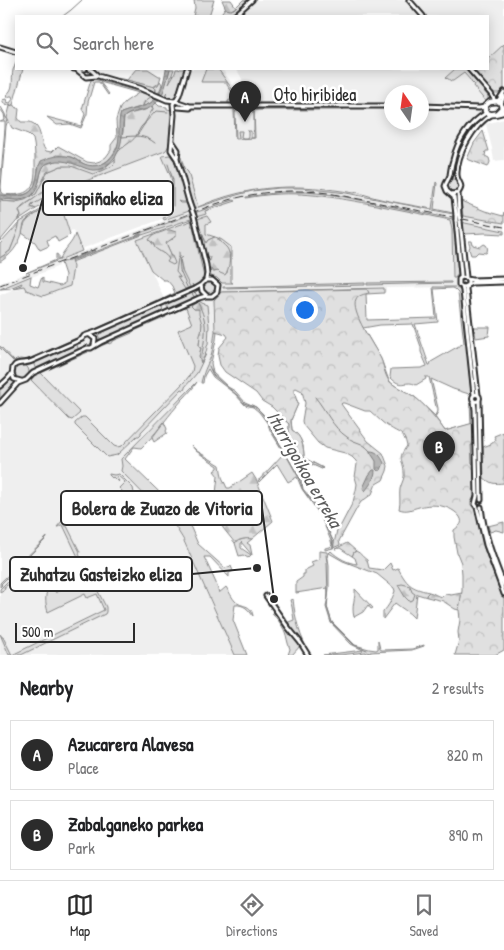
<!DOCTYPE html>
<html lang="en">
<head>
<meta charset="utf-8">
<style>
	:root { --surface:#fff; --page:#f6f6f6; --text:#202124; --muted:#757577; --line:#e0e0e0; --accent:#2b2b2b }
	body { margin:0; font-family:"Patrick Hand",sans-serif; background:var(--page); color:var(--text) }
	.compass { position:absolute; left:384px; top:85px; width:45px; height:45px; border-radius:50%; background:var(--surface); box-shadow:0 2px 12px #0003; rotate:347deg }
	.scale { position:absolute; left:15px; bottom:12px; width:120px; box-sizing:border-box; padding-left:5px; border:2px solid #2b2b2b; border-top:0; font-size:14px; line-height:18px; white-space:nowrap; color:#2b2b2b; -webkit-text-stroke:4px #fff; paint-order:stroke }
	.you { position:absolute; left:304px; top:309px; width:18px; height:18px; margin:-12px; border:4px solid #fff; border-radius:50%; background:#1a73e8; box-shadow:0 0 0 8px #1a73e833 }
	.badge { display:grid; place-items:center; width:32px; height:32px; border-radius:50%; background:var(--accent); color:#fff; font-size:16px; font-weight:700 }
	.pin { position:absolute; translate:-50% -41px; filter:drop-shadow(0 1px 2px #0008) }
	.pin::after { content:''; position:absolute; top:26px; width:18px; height:15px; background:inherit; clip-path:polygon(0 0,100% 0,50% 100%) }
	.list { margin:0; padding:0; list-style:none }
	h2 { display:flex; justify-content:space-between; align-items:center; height:65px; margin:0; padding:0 20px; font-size:21px }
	h2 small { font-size:16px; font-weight:400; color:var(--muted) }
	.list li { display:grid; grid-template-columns:32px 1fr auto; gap:15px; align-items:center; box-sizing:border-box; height:70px; margin:0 10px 10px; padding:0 10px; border:1px solid var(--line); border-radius:0px }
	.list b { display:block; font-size:19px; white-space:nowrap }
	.list p { margin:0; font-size:16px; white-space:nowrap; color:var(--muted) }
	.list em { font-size:16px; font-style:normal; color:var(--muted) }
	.icon { flex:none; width:28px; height:28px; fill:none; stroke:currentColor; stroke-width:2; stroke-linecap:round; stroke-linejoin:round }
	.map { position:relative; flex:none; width:504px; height:655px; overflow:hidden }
	.search { position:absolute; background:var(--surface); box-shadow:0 2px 12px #0003; left:15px; right:15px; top:15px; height:55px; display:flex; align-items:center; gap:12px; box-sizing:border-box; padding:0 18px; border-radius:0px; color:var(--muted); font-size:19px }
	.sheet { height:225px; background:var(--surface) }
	nav { display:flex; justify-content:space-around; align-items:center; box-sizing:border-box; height:70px; border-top:1px solid var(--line); background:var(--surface); font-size:14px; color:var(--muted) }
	nav a { display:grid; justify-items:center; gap:2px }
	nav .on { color:var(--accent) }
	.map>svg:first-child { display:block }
	.built { fill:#efefef; fill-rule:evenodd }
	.grass { fill:#e0e0e0; stroke:#868686; fill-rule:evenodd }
	.forest { fill:url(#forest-firs); stroke:#868686 }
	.wetland { fill:url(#wetland-marsh); stroke:#868686 }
	.park { fill:url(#park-crowns); stroke:#868686 }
	.garden { fill:url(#garden-furrows); stroke:#868686 }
	.water { fill:url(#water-ripples); stroke:#7e7e7e }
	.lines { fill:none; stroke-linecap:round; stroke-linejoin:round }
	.stream { stroke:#7e7e7e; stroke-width:1 }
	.tertiary-casing { stroke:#2b2b2b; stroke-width:7 }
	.secondary-casing { stroke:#2b2b2b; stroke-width:7 }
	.primary-casing { stroke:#2b2b2b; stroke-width:8 }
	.tertiary { stroke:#fff; stroke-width:3 }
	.secondary { stroke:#fff; stroke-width:3 }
	.primary { stroke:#fff; stroke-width:4.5 }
	.rail { stroke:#2b2b2b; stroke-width:1; stroke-dasharray:8 4; stroke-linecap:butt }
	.tertiary-bridge-casing { stroke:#2b2b2b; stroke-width:7; stroke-linecap:butt }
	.secondary-bridge-casing { stroke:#2b2b2b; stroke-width:7; stroke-linecap:butt }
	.tertiary-bridge { stroke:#fff; stroke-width:3 }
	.secondary-bridge { stroke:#fff; stroke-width:3 }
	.labels { text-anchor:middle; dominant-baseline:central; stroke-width:5; stroke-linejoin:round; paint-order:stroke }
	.street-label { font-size:18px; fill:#2b2b2b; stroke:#fff }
	.water-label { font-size:19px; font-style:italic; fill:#5c5c5c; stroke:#fff }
	.leader { fill:none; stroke:#2b2b2b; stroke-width:2 }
	.callout-dot { fill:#2b2b2b; stroke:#fff; stroke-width:2 }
	.callout { fill:#fff; stroke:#2b2b2b; stroke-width:2 }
	.callout-label { font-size:19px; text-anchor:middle; font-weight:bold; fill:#2b2b2b }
</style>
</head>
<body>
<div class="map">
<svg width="504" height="655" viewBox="0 0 504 655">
	<defs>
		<pattern id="forest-firs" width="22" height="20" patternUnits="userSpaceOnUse" patternTransform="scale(1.25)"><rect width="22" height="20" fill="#e0e0e0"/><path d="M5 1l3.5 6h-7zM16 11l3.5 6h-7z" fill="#c0c0c0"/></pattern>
		<pattern id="wetland-marsh" width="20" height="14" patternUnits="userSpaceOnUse" patternTransform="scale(1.25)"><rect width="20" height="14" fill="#e0e0e0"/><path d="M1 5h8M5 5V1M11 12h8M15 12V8" fill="none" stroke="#c0c0c0"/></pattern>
		<pattern id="park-crowns" width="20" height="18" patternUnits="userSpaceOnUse" patternTransform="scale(1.25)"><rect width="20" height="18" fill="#e0e0e0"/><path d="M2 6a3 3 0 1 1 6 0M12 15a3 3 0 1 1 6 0" fill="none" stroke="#c0c0c0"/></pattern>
		<pattern id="garden-furrows" width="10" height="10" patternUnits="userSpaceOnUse" patternTransform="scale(1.25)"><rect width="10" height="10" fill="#e0e0e0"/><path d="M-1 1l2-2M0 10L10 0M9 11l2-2" fill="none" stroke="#c0c0c0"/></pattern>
		<pattern id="water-ripples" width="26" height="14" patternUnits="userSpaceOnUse" patternTransform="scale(1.25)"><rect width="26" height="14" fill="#b6b6b6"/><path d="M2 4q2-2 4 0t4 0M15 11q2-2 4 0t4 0" fill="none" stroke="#949494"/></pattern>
	</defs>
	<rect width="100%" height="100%" fill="#fff"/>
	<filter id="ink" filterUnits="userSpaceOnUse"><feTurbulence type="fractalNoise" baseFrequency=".02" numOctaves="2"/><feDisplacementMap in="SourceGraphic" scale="10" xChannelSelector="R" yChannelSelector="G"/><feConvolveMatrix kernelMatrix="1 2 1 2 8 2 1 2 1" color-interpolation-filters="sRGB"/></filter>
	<g filter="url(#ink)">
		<path class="built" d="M249 0H504V44L488 59V16H229Z
			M185 69H222L244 101V104H252L253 102 240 75 236 69H478L469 76 487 100 486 102 480 107 482 119 454 165 453 213 396 202 369 196 357 192 354 193 330 189 303 187H274L244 192 220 198 197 207 193 208 191 201 188 202 174 160 170 155 162 156 171 177 172 183 170 216 81 249 73 230 70 231 59 201 53 200 55 192 161 153 168 148 171 140 170 129 172 114V103L178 93 175 89H178ZM392 92H422V122H392Z
			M504 119V160L494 161 492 148 486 124Z
			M279 188H302L332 191 450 214 504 223V231L453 220 459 273 455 278V287L386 288V292H384V288L378 289V293L377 289 221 292 214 299V305L213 306 215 331 213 348 206 368 202 374 201 383 198 382 195 383 121 459 122 466 121 471 167 517 179 532 235 655H0V295L12 290H0V283L211 203 237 195 257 190ZM289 192H306L347 197 453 219V220L343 198 314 194 286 193 247 198 246 197 268 193ZM234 200 235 201 204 211 196 217 197 220 207 216 206 234 231 247V283L220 282 217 279 211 275 194 216 191 217V219L170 225 72 262 73 267 70 286 43 296 24 286 16 289H2L59 266V264L61 263 96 251 182 217 190 216ZM192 221 203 278 197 285 164 299 138 240 173 227Z"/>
		<path class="grass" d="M194 0H214L209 16H193L195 8Z
			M243 0H249L229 16H219L225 8 228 10 234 9Z
			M16 63V69H23L13 105 10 106 11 104 6 106 2 100 6 99 7 102 10 103 13 99 12 96H10L7 98 6 95C15 89 11 80 13 70 14 68 15 65 16 63Z
			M136 69H148L159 76H161L159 83 153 87 127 80Z
			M170 69H174L169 83 175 73 176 69H179V70L180 69H185L177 92V95L172 98 165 96 167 92 164 96 162 95Z
			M206 69H218L240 100V104H228V101L236 97 227 85V82H201Z
			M455 69H465L488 96V100L486 102 473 86 474 84H473L471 82V81L464 73 453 81H451L447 78 446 79 445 78Z
			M94 79 140 92 139 93 100 82 109 94 108 95 99 82H94L88 102 87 114 81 128 70 124 57 125 47 117 81 126 85 114 82 109 91 80Z
			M156 103 159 106 167 107V109L172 110C173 116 171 121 170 127 170 136 172 144 165 151L62 190 57 191 55 194 53 200 36 209 31 207 37 201 48 196 43 193C36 199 23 203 19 211L21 216 0 241V201L16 202 36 194 47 172 61 166 115 163C114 157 118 150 124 147L145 124 147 117 153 109 152 106Z
			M1 107 5 114 6 118H7L8 120 6 126 1 187H0L5 128V122H0L5 120 4 114 0 109Z
			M312 109H343V110H254L255 138 235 139 234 110H243V112L236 111 235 113 236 138H239L238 131H242L241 137 243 138H247L248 136V132L247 131H251V138H254V132L253 131 254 130V112H252V110L246 112 245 110Z
			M482 116 484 119 465 145 456 175 451 174C456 147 462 135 482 116Z
			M170 155 174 160 175 159 187 202H181L178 201 180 203H187L189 211 164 220 163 218 170 215 172 183 171 177 162 156Z
			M179 156 181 157 184 168 188 172 198 207C251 184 298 183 354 193L357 192C381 201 407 204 432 209L436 182 437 183 434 209 453 213V214L346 193 302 188H279L252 191 226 198 193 209 179 159Z
			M446 186a7 7 0 1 1 14 0a7 7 0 1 1-14 0Z
			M281 192H306L336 195 453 219 458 274 455 278H453L452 230 450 220C423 214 397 209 371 204 325 196 293 189 246 198V197Z
			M234 200 236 201 205 211 206 214 196 217 197 219 207 216 211 222 206 224V234L215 237 208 240 206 243 203 234 201 235 205 248V252L194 216 191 217 192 225 191 226H193L204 277 197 285 194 286 192 284 193 287 167 299H163L175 293 172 286 167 280H163L151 270 137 240 173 227 191 221V219L142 235 141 234 136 236 140 233C172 222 202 209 234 200ZM173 239 167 241 166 243 171 254 170 257 175 264 170 263C167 251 161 255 155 247 153 245 152 242 149 240ZM180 256 183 257 180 259C182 268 182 277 188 284H183L180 282 178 277 180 278C178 270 175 263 180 256Z
			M56 205 62 210V209L70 234 67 237 58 242 55 236 47 240 49 246 40 250 35 242 22 233C23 229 24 224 27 221 32 215 48 207 56 205Z
			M20 222C18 232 14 241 10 251L0 258V244Z
			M463 222 465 223 504 231V234L485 233 464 234Z
			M75 234 82 251 26 273 56 260V254L58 255V260H60C62 250 73 244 75 234Z
			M218 238 222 240 231 247V282L233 283H222L217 278 211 276 209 272 210 268 214 272 218 271 227 273 230 254Z
			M469 241H472L473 245 480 247 484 244 486 245C488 247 488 251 486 253L478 252 475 255H471L469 249 470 246 469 244Z
			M95 250 96 251 71 260 73 267 70 286 43 296 26 290 24 286 13 288 21 285 22 283 10 288 0 289 31 276 30 284 38 287 42 277 43 278V282H44L60 286 64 284 65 275 61 263Z
			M203 288a7 7 0 1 1 14 0a7 7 0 1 1-14 0Z
			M451 282V283L367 285V283Z
			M365 283V285L223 288V287Z
			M433 287H455L461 291 471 392 469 394 453 389 431 379 438 408V412L435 417 445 431 471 424 470 403 473 406V445H471L472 463 474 465V497L472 481 214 300 222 292 384 288V293L366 294 367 320 436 318ZM452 288 454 289 458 293 464 343 431 362 430 365H429L415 324 438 322 434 289ZM413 324 421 347V352L427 366 421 368 391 369 390 377C402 390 406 379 416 385L426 379 425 377H429L437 411 435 416 415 397 402 390 391 383 388 378 381 359 363 328 380 325Z
			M194 290 198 298 170 310C167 308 166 305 167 302Z
			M158 301 156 303 91 332H89Z
			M196 302V303L191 306 194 309H199C200 314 203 320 202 326 202 332 199 339 199 346L201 348 200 352 203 359 206 354 197 373 185 387V388L184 390 182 389 141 432V434L139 436H137L117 455 107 457 75 425V423L82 417H85L114 446 117 447 122 446 186 380 192 372 193 366 178 330 192 324 186 308 184 309 183 308Z
			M160 305 162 306 163 313 101 341 97 333Z
			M162 317H166L132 332V333L113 341V342L109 344 108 343 96 348 97 346Z
			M215 331H217L216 340 211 363 213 373 228 387 235 391 245 402 254 406 258 409 267 420 274 435 285 452 289 446V424L281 417H285L297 400V406L291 420 292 430C302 436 304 447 304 458L323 468 322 469C310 464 300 458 290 450L286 454 302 482 303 489 314 502 325 523 334 543 333 548 325 550V548L330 547 332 545 331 541 321 517 314 506 302 489 297 477 288 482 277 464 259 482 258 480H259L284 453 270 430 268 424 259 412 253 407 245 405 235 394 213 377 208 369 204 376 203 383H201C203 372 207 366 211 356 213 348 214 339 215 331Z
			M81 336 79 338 27 361 22 360 13 361 0 348V346L14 361 20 359 26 360Z
			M76 342 79 351 36 370 33 362Z
			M86 352H88L41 373 80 413 72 420 69 419 31 380 32 376Z
			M13 372a8 8 0 1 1 16 0a8 8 0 1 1-16 0Z
			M11 376 13 380 17 382 0 402V388Z
			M197 382C192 391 183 398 177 406 165 420 155 435 141 448L134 447 125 459 179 511 191 528 198 544 225 568 231 566 233 571 229 573V577L210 557H204L216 583 219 593 226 587C229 591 232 598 235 601 242 608 251 603 253 616 249 610 244 604 235 605L233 620 247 655H235L183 539 175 526 166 517 121 471 122 466 121 459Z
			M109 474 114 475 119 474 133 488 134 493 129 498 119 488 125 482 118 476 116 477 119 481 118 482 113 477 112 478 109 475Z
			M62 521 65 522V526H67L80 552 79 554 106 607V612L105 614 21 655H9L0 634 2 637H3L12 655 104 610 97 594 87 598 85 594 48 612C45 603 44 592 51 585L56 593C63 590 65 585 66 578L62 570 80 561 63 525H61L58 527H57Z
			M47 537V538L1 584 2 585 0 587V583Z
			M247 538 252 539 247 543 250 545 252 555 241 542V548L251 555 248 558 243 555 239 556 235 543 237 541Z
			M319 551 327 552 329 565V588L327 607 332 622 355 645 369 649 376 650 378 649V640L380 649 382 650 412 649 424 645V646L412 650 370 652V655H367L366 652 340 655H323L363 650 351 644 331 623 326 607 328 596V588L296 593V582L303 577V574H305V570L313 566 311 562 319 559Z
			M331 551C338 558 348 563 357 564L355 558 352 556 354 552 356 551C361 553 363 558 367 560L369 568 383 570 390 563 393 570 398 568C407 584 410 588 429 592L426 595 427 597 417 594 414 618C409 612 401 608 395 603L383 619V612C389 606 392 599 395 591L394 588 377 574 343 561 329 553Z
			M23 571 25 576 4 587 5 589 0 592V589L14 575Z
			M355 589 373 608 371 609 368 605 363 612 354 617C351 606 356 597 355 589Z
			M293 599C295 619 300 637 310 654L312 655H309L286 623 294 620 292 607 290 600Z
			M275 612 301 645 292 655H288L290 649C287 642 287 637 285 632 282 625 277 618 272 614Z"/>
		<path class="forest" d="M222 0H231L236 7 231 10 226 9Z
			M117 78 127 80 154 87 156 89 155 92 117 80Z
			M140 92 153 96 145 101 143 106 121 113C118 122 121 131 119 140 116 154 105 168 90 166 83 165 78 159 72 157 67 156 62 156 57 155L38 169C36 197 25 197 0 195V187H1L2 194C29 197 36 190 35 163 35 155 35 147 33 139L28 134 12 128 7 118 10 106 13 105 19 109 18 118 21 122C24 122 27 122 30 122 43 126 39 143 46 151L52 152 58 146 87 162 94 163 100 161 106 157 111 150V145L117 137 116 120 120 108 125 102Z
			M152 106 153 109C142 126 140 139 119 149L123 132 124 117 129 114 145 110Z
			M115 159V163L112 166 102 171 93 174 71 166H61L47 172 36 194 25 200 16 202 0 201V199L19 200 30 196 39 182 41 172 43 167 46 164 60 160 71 162 86 168 103 169Z
			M43 192H47L48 194V196L32 205 31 207 36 209 18 221 21 216 19 210Z
			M57 200 59 201 62 210 61 211 57 206C50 206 30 216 25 222 23 225 23 230 22 234 18 246 11 255 0 262V258L10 251C14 241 18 232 20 222Z
			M167 230H170L176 232V236L166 243 171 254 170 256H172L175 263 173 265 167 262 169 259C165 253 160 252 155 248L153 243 149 240C152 234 161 233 167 230Z
			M202 233 206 243 208 240 215 237 218 238V240C221 242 224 245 227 248 232 255 229 270 225 275L220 273 218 271 213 272 211 269V272H209L208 264 210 257H206Z
			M180 256 183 257 180 259 182 271 190 287 185 289 177 277 180 278V277L176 272 178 259Z
			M199 301 202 303 207 305 209 326 208 345 207 346C207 352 204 357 201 363L199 357 201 348 199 347 200 335 201 333 202 324 199 314V309H194L191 306Z
			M164 422 167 429 166 431 167 433 154 442 152 438Z
			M191 445 197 451 220 465 222 477 227 488H230L252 473 257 481 273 521 252 539C246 538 239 539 235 543L223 528 215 502 218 476 214 471 218 468V466L196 451Z
			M347 543 356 551 354 552 352 556 340 548 335 549Z
			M402 584 410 586 412 592 415 594 413 600 409 601 405 597 398 585Z
			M429 592C434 593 436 596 442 597L445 594 451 595 462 593 459 610 455 609 443 601 427 597 426 595Z"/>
		<path class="wetland" d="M160 81 162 84C159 94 154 104 143 106L145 101 155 94 156 89 154 87 158 85Z"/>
		<path class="park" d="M504 44V89L499 93H495L492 91 475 72 478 69H488V59Z
			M483 131 489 151H486L485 156 489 158 490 162 488 167 467 159 474 143Z
			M461 201 485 211 503 216 504 212V223L463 216Z
			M367 289 369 293C365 294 358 295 356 300 350 311 374 346 380 357 384 364 384 375 390 382 397 388 406 391 413 396 423 402 438 421 445 431L473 423V445H471L472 463 474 465 475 495 471 502V505L476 511 482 542 489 563 504 599V650L495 655H455L459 641 458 632 460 620 459 610 462 591V574L461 563 457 553 454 537V530C459 526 464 524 460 517 451 505 433 503 419 507 411 509 407 512 399 509 401 502 399 496 400 489 401 484 405 478 404 473 404 459 396 460 407 446 404 432 399 434 389 427 382 423 376 416 370 411H365L344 403H342L341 404 368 441 383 453 388 466 387 471 383 480 376 484 372 494 361 502 357 508 339 541 340 545 333 548 337 530 341 525 353 502 356 490 357 484 355 477 357 464 356 461 352 457 345 453 325 448 318 443 303 425 302 421 305 403 302 391 296 388 294 389V392L298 404 291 420 292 430C302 436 304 447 304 458L323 468 322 469C310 464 298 458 289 448V424L272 407 262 401 256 393 225 372 220 365 218 356 219 348 228 337 226 334 215 331 214 300 221 292Z
			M474 327H490L489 336 476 338Z
			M504 432V483C493 484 492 484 484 478L483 447 491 444 496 440 494 436Z
			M504 522V532L496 530 490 532 488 526Z"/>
		<path class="garden" d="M142 234V235L72 262 71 261Z"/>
		<path class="water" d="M166 69H170C166 84 162 107 143 110 136 112 130 112 124 117 121 137 124 152 106 166 100 171 92 171 85 168 72 163 61 158 48 163 34 169 46 198 19 200 13 200 6 199 0 199V195C18 197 34 199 37 177 38 171 38 167 41 161 51 157 60 154 71 157 75 158 78 161 82 163 96 170 111 163 117 148 121 136 117 124 121 113 129 110 141 108 149 104 161 98 164 81 166 69Z
			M370 451C378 451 381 457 384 463L381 470 378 471 376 469V461L370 452Z
			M373 470H375C375 478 370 485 365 491L363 488 369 475Z"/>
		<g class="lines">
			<path class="stream" d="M63 16 71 10 82 0
				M136 136 141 127 156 111 168 112
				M122 137C135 136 144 134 155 143
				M168 164 173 180V206
				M179 252 180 271 187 287
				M191 292 195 298
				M198 303C209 324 205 334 202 355
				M209 366 213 375 238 396 244 403 256 407 263 414 299 478 303 490 315 505 321 516 332 539 333 547
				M315 397C326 410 332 427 347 437 356 444 362 441 370 451
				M326 555 327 562 328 594 327 607 332 623 354 645 367 650
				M368 652 369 655"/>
			<defs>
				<path id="tertiary" d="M409 0 423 16
					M234 16 252 0
					M0 47 16 52
					M74 69H85
					M76 69 86 77 97 76
					M90 69 98 76 139 88 167 100 175 101
					M469 69 491 94 495 101
					M176 100 179 95 187 69
					M175 101 190 106H392
					M175 101 173 104 174 115 171 150 177 159
					M422 106 479 108 485 107
					M178 107 190 108
					M172 141 178 150 177 159 189 202
					M194 216 206 265 207 274 206 279
					M201 285 202 291 206 295
					M90 335 95 339 94 345
					M12 373 14 379 21 381
					M0 386C4 382 10 378 12 373 14 368 11 369 15 365 19 362 26 364 32 361L82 339 84 336 96 332 194 289 201 285 206 280H212L218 285 217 292 212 296H206L199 298 101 342 91 348H87L33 373 26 380 18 383 0 403
					M266 596 287 626 300 642 308 655"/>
				<path id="secondary" d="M498 101 504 92
					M501 104 504 96
					M458 193 459 215
					M451 194 458 193C465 184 457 183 457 175 456 154 474 125 491 115
					M456 215 454 197 447 191 445 186C446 182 449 179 450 175 451 170 451 165 453 160 458 139 468 124 486 113
					M456 220 461 274V277
					M460 221 466 277
					M467 279 472 280 504 279
					M468 284V281L466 278 462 277 459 279V285L463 287 472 283 504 282
					M467 285 466 289 478 395
					M462 287 463 291 474 395
					M472.5 398a3.5 3.5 0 1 1 7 0a3.5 3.5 0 1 1-7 0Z
					M479 400 481 500
					M474 401 475 410 477 496 475 504 477 507 486 545 504 594
					M481 507C484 534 494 560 504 585"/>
				<path id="primary" d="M497 113 502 108 501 104 499 101 490 102 485 106V111C490 117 497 113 504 112"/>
			</defs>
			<use href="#tertiary" class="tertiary-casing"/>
			<use href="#secondary" class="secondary-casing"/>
			<use href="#primary" class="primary-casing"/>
			<use href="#tertiary" class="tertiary"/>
			<use href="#secondary" class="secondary"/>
			<use href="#primary" class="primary"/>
			<path class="rail" d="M0 285 210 206C249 192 287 188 328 193L504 227"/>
			<defs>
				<path id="tertiary-bridge" d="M189 202 194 216"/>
				<path id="secondary-bridge" d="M456 215V220
					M459 215 460 221"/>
			</defs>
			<use href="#tertiary-bridge" class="tertiary-bridge-casing"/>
			<use href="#secondary-bridge" class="secondary-bridge-casing"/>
			<use href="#tertiary-bridge" class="tertiary-bridge"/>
			<use href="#secondary-bridge" class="secondary-bridge"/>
		</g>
	</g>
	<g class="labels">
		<g class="street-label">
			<text x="315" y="94">Oto hiribidea</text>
		</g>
		<g class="water-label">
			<text transform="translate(305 469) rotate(60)">Iturrigoikoa erreka</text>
		</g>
	</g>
	<path class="leader" d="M23 268L43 198M274 599L262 508M257 568L192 574"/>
	<g class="callout-dot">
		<circle cx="23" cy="268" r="5"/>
		<circle cx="274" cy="599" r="5"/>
		<circle cx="257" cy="568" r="5"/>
	</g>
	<g class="callout">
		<rect x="43" y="181" width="130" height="34" rx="5"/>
		<rect x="61" y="491" width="201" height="34" rx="5"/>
		<rect x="10" y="557" width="182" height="34" rx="5"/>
	</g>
	<g class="callout-label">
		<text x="108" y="205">Krispiñako eliza</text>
		<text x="162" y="515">Bolera de Zuazo de Vitoria</text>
		<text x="101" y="581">Zuhatzu Gasteizko eliza</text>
	</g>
</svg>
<svg class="compass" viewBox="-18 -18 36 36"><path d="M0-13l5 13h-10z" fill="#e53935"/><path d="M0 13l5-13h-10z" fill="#757577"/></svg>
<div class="scale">500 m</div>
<div class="you"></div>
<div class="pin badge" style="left:245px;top:122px">A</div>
<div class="pin badge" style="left:439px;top:472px">B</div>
<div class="search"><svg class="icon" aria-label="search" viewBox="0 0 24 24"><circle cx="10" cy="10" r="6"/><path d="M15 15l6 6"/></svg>Search here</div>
</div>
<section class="sheet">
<h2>Nearby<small>2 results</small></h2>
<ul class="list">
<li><span class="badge">A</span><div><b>Azucarera Alavesa</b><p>Place</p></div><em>820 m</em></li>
<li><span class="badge">B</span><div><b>Zabalganeko parkea</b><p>Park</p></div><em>890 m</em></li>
</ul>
</section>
<nav>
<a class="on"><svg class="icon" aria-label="map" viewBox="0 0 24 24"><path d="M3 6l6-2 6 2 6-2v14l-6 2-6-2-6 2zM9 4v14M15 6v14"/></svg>Map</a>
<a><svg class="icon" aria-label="directions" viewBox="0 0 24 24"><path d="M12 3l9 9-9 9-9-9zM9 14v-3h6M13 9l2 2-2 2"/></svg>Directions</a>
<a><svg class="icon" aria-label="saved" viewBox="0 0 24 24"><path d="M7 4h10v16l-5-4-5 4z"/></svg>Saved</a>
</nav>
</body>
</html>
